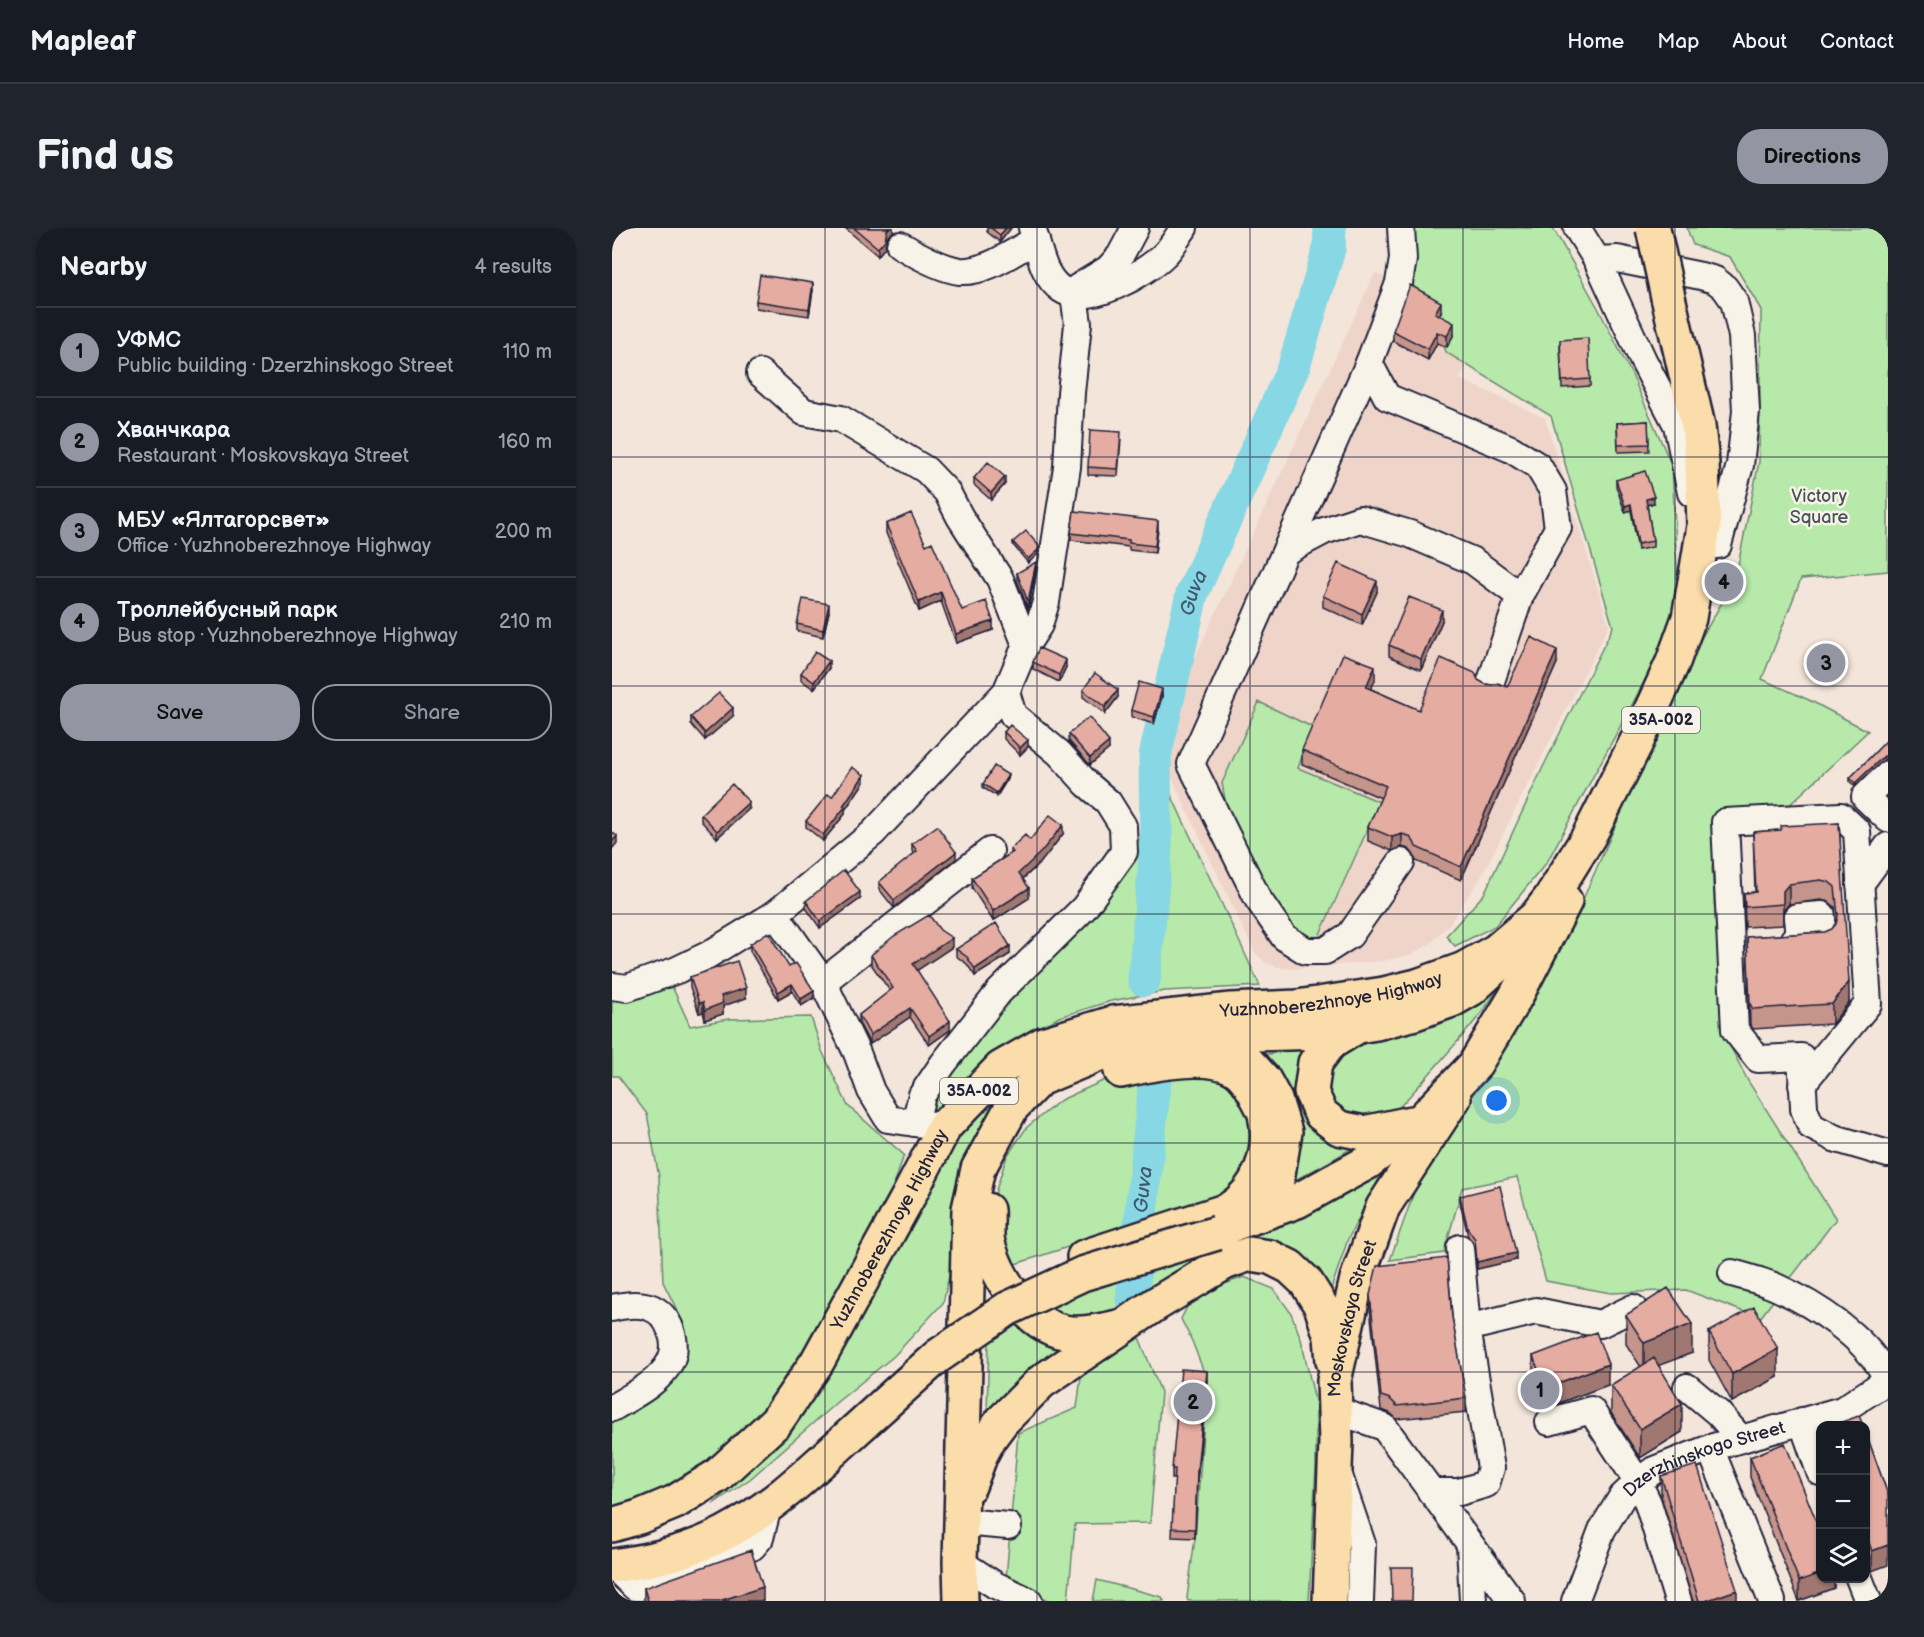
<!DOCTYPE html>
<html lang="en">
<head>
<meta charset="utf-8">
<style>
	:root { --surface:#171b24; --page:#20242c; --text:#f1f3f6; --muted:#9ea1a6; --line:#363941; --accent:#9495a2 }
	body { margin:0; font-family:"Balsamiq Sans",sans-serif; background:var(--page); color:var(--text) }
	.controls { position:absolute; right:18px; bottom:18px; display:grid; overflow:hidden; border-radius:12px; box-shadow:0 2px 4px #0004 }
	.controls button { width:54px; height:54px; display:grid; place-items:center; padding:0; border:0; border-bottom:2px solid var(--line); background:var(--surface); color:var(--text); font:30px sans-serif }
	.you { position:absolute; left:885px; top:873px; width:21px; height:21px; margin:-15px; border:4px solid #fff; border-radius:50%; background:#1a73e8; box-shadow:0 0 0 9px #1a73e833 }
	.badge { display:grid; place-items:center; width:39px; height:39px; border-radius:50%; background:var(--accent); color:#111; font-size:20px; font-weight:700 }
	.pin { position:absolute; translate:-50% -50%; border:3px solid #fff; box-shadow:0 2px 6px #0006 }
	.list { margin:0; padding:0; list-style:none }
	h2 { display:flex; justify-content:space-between; align-items:center; height:78px; margin:0; padding:0 24px; font-size:26px }
	h2 small { font-size:20px; font-weight:400; color:var(--muted) }
	.list li { display:grid; grid-template-columns:39px 1fr auto; gap:18px; align-items:center; box-sizing:border-box; height:90px; padding:0 24px; border-top:2px solid var(--line) }
	.list b { display:block; font-size:22px; white-space:nowrap }
	.list p { margin:0; font-size:20px; white-space:nowrap; color:var(--muted) }
	.list em { font-size:20px; font-style:normal; color:var(--muted) }
	.actions { display:flex; gap:12px; padding:18px 24px }
	.actions a { flex:1; padding:14px 0; border:2px solid var(--accent); border-radius:24px; text-align:center; font-size:21px; color:var(--accent) }
	.actions .main { background:var(--accent); color:#111 }
	.icon { flex:none; width:33px; height:33px; fill:none; stroke:currentColor; stroke-width:2; stroke-linecap:round; stroke-linejoin:round }
	.map { position:relative; flex:none; width:1276px; height:1373px; overflow:hidden; border-radius:24px }
	header { display:flex; align-items:center; gap:36px; box-sizing:border-box; height:84px; padding:0 30px; background:var(--surface); border-bottom:2px solid var(--line) }
	header strong { font-size:28px }
	nav { display:flex; gap:33px; margin-inline-start:auto; font-size:21px }
	.intro { display:flex; align-items:center; justify-content:space-between; box-sizing:border-box; height:144px; padding:0 36px }
	h1 { margin:0; font-size:42px }
	.button { padding:15px 27px; border-radius:24px; background:var(--accent); color:#111; font-size:21px; font-weight:700 }
	main { display:flex; gap:36px; padding:0 36px }
	aside { flex:1; background:var(--surface); border-radius:24px; box-shadow:0 2px 4px #0004 }
	.map>svg:first-child { display:block }
	.built { fill:#efd4c9 }
	.green { fill:#b6e9aa; stroke:#6c8672; stroke-width:1.5 }
	.lines { fill:none; stroke-linecap:round; stroke-linejoin:round }
	.river { stroke:#87d7e4; stroke-width:33 }
	.minor-casing { stroke:#22223b; stroke-width:30 }
	.major-casing { stroke:#22223b; stroke-width:38 }
	.highway-casing { stroke:#22223b; stroke-width:38 }
	.minor { stroke:#f7f3e8; stroke-width:26 }
	.major { stroke:#fbddab; stroke-width:33 }
	.highway { stroke:#fbddab; stroke-width:33 }
	.highway-bridge-casing { stroke:#22223b; stroke-width:38; stroke-linecap:butt }
	.highway-bridge { stroke:#fbddab; stroke-width:33 }
	.wall { fill:#c5948a; stroke:#22223b; stroke-width:1.5 }
	.shaded-wall { fill:#a07871; stroke:#22223b; stroke-width:1.5 }
	.building { fill:#e5aca1; stroke:#22223b; stroke-width:1.5 }
	.grid { fill:none; stroke:#22223b; stroke-width:1.5; stroke-opacity:0.55 }
	.labels { text-anchor:middle; dominant-baseline:central; stroke-width:5; stroke-linejoin:round; paint-order:stroke }
	.shield { fill:#f7f3e8; stroke:#62616f; stroke-width:1.5 }
	.shield-label { font-size:16px; font-weight:bold; fill:#22223b }
	.park-label { font-size:18px; fill:#475457; stroke:#f7f3e8 }
	.street-label { font-size:18px; fill:#22223b; stroke:#f7f3e8 }
	.water-label { font-size:20px; font-style:italic; fill:#40586e; stroke:#f7f3e8 }
</style>
</head>
<body>
<header>
<strong>Mapleaf</strong>
<nav><a>Home</a><a>Map</a><a>About</a><a>Contact</a></nav>
</header>
<div class="intro"><h1>Find us</h1><a class="button">Directions</a></div>
<main>
<aside>
<h2>Nearby<small>4 results</small></h2>
<ul class="list">
<li><span class="badge">1</span><div><b>УФМС</b><p>Public building · Dzerzhinskogo Street</p></div><em>110 m</em></li>
<li><span class="badge">2</span><div><b>Хванчкара</b><p>Restaurant · Moskovskaya Street</p></div><em>160 m</em></li>
<li><span class="badge">3</span><div><b>МБУ «Ялтагорсвет»</b><p>Office · Yuzhnoberezhnoye Highway</p></div><em>200 m</em></li>
<li><span class="badge">4</span><div><b>Троллейбусный парк</b><p>Bus stop · Yuzhnoberezhnoye Highway</p></div><em>210 m</em></li>
</ul>
<div class="actions"><a class="main">Save</a><a>Share</a></div>
</aside>
<div class="map">
<svg width="1276" height="1373" viewBox="0 0 1276 1373">
	<rect width="100%" height="100%" fill="#f3e5da"/>
	<filter id="ink" filterUnits="userSpaceOnUse"><feTurbulence type="fractalNoise" baseFrequency=".0167" numOctaves="2"/><feDisplacementMap in="SourceGraphic" scale="12" xChannelSelector="R" yChannelSelector="G"/><feConvolveMatrix kernelMatrix="1 2 1 2 8 2 1 2 1" color-interpolation-filters="sRGB"/></filter>
	<g filter="url(#ink)">
		<path class="built" d="M763 45 872 95 848 151 933 190 997 397 868 651 838 695 818 716 798 727 771 733 680 741 665 739 653 734 643 725 555 540 551 522 554 502 564 470Z"/>
		<path class="green" d="M801 0H941L986 80 1020 147 1060 238 1066 360 1050 421 935 634 883 698 843 718 834 708 872 666 931 539 1001 399 939 188 835 125 800 55Z
			M1075 0H1276V343L1189 351 1150 451 1199 473 1256 503 1171 583 1106 586 1100 640 1111 804 1136 853 1224 991 1148 1090 1074 1062 999 1065 934 1053 905 949 850 960 832 1025 778 1032 811 939 953 712 1076 433 1123 352 1147 234 1149 82 1118 29 1081 17Z
			M647 474 700 499 686 540 768 574 704 715 673 694 616 589 610 555Z
			M549 545 648 758 553 763 499 773 447 789 395 820 354 852 326 885 318 875 357 816 465 701 501 643 533 604Z
			M54 745 78 798 116 791 199 789 210 823 236 878 292 927 281 959 256 1013 159 1186 122 1218 38 1271 0 1286V1195L16 1187 58 1156 73 1127V1098L51 1054 47 949 35 886 6 848H0V759Z
			M893 746C881 774 859 798 839 821 811 853 783 888 749 913 725 931 698 944 673 957L651 827 718 815Z
			M581 809 398 869 342 1025 331 1075 282 1128 225 1174 138 1251 101 1276 157 1224 204 1167 243 1100 326 941 350 905 379 869 406 848Z
			M573 839 630 857 649 904 621 966 400 1037 379 990 384 962 395 928 415 899 449 872 493 852 531 844Z
			M779 927 736 1011 716 1070 670 1024 498 1090 473 1093 427 1079 474 1062 515 1051 554 1035Z
			M632 1049 662 1061 679 1085 689 1111 704 1177V1237L697 1373H576L575 1370 583 1310 595 1152 580 1113 569 1091 578 1073 599 1061Z
			M409 1091 460 1122 408 1157 375 1185 377 1110Z
			M526 1107 549 1164 538 1295 463 1296 456 1373H438L394 1351 406 1205 465 1180 469 1149Z
			M485 1352 550 1369 552 1373H481Z"/>
		<g class="lines">
			<g class="river">
				<path id="s1" d="M532 752 544 620 543 528 580 366 682 138 717 21 718 0"/>
				<path id="s2" d="M520 1071 543 853"/>
			</g>
			<defs>
				<g id="minor">
					<path d="M420 0C427 20 430 48 449 61 476 80 534 45 553 26 560 19 566 8 572 0"/>
					<path d="M965 0 985 32 1031 132 1065 197 1079 265"/>
					<path d="M288 17C303 26 331 41 348 43 374 45 402 23 424 12"/>
					<path d="M985 32 1005 31 1089 48 1103 52 1113 60 1122 73 1130 108 1134 183 1128 237 1106 317"/>
					<path d="M757 135 775 169 899 221 926 238 941 263 946 300 908 368"/>
					<path d="M148 145 192 184 229 191 314 242 335 264 348 289 388 351 414 417"/>
					<path d="M674 323 712 303 748 291 798 306 861 333 908 368 878 456"/>
					<path d="M1276 546 1253 569 1276 591"/>
					<path d="M789 634 738 707 713 723H694L672 709 646 671 579 536 757 135 787 55 791 31 789 0"/>
					<path d="M1248 656 1276 618"/>
					<path d="M163 686 211 754 245 825 259 863 276 891 303 895"/>
					<path d="M1182 711 1211 709 1210 687 1185 689 1187 711"/>
					<path d="M211 754 378 623"/>
					<path d="M0 758 15 760 65 742 96 727 163 686 261 605 394 464 414 417 427 397 434 374 455 239 459 165 466 96 462 66 465 60 496 41 508 28 523 0"/>
					<path d="M1190 856 1256 776 1245 603 1229 588 1113 594 1123 802 1146 831 1189 829 1192 878"/>
					<path d="M1192 881 1199 898 1222 910 1276 926"/>
					<path d="M333 898 303 895 310 867 331 836 387 764 472 680 512 624 511 598 496 574 475 556 447 525 401 487 394 464"/>
					<path d="M1120 1045C1135 1049 1150 1053 1164 1059 1204 1077 1253 1109 1274 1148"/>
					<path d="M0 1080C12 1077 25 1075 37 1079 57 1085 68 1116 58 1134 47 1155 20 1168 0 1180"/>
					<path d="M855 1100 924 1083 988 1096 1021 1080"/>
					<path d="M1075 1159 1106 1185 1129 1211"/>
					<path d="M723 1182 772 1199 900 1373"/>
					<path d="M1190 1193 1208 1244"/>
					<path d="M937 1194 979 1182 1026 1254 1036 1275 1066 1373"/>
					<path d="M1098 1220 1160 1373"/>
					<path d="M727 1248 750 1316 748 1373"/>
					<path d="M819 1264H847L874 1256 879 1240 855 1100 848 1020"/>
					<path d="M350 1294 396 1298"/>
					<path d="M858 1317 861 1373"/>
					<path d="M348 1334 383 1357 417 1373"/>
					<path d="M1 1338 23 1359H29L140 1319 148 1310 156 1279"/>
					<path d="M1247 1350 1256 1373"/>
					<path id="s3" d="M963 1373 990 1302 1010 1269 1026 1254 1042 1242 1098 1220 1230 1182 1267 1158 1276 1146"/>
				</g>
				<g id="major">
					<path d="M509 843C539 836 594 824 622 840 631 845 638 856 643 865 646 871 651 879 653 886 661 923 648 962 616 982"/>
					<path d="M375 982C376 993 373 1008 377 1019 387 1053 420 1103 459 1105 476 1106 493 1102 510 1098"/>
					<path d="M357 1258 369 1226 378 1209 390 1193 429 1154 544 1076 612 1035 637 1026 658 1029 678 1039 694 1054 709 1078 719 1109 721 1133"/>
					<path d="M349 1373 348 1334 357 981 366 941 400 879 427 851 499 821 557 811 611 807 710 804 764 795 803 785 840 772 859 761 884 738 903 714"/>
					<path id="s4" d="M718 1373 724 1214 722 1153 745 1051 771 979 842 870"/>
				</g>
				<g id="highway">
					<path d="M746 798 718 815 703 835 699 864 709 886 727 900 752 905 800 895"/>
					<path d="M611 807 652 852 663 872 673 904 665 952 657 965 641 983 633 989"/>
					<path d="M605 1005 621 996 685 973 756 934 809 893 862 838 904 768 953 673"/>
					<path d="M472 1029 616 982"/>
					<path id="s5" d="M0 1297 27 1289 63 1274 105 1248 164 1194 205 1134 296 969 333 898 389 840 431 816 501 795 619 782 685 779 772 766 805 758 852 741 884 723 924 689 938 671 977 608 1026 511 1061 434 1077 390 1092 298 1090 235 1086 198 1056 69"/>
					<path d="M0 1338C39 1333 77 1324 113 1305 155 1283 190 1251 225 1219 258 1189 292 1158 326 1128"/>
				</g>
			</defs>
			<use href="#minor" class="minor-casing"/>
			<use href="#major" class="major-casing"/>
			<use href="#highway" class="highway-casing"/>
			<use href="#minor" class="minor"/>
			<use href="#major" class="major"/>
			<use href="#highway" class="highway"/>
			<defs>
				<path id="highway-bridge" d="M1041 0 1056 69
					M326 1128 395 1081 470 1046 605 1005"/>
			</defs>
			<use href="#highway-bridge" class="highway-bridge-casing"/>
			<use href="#highway-bridge" class="highway-bridge"/>
		</g>
		<path class="wall" d="M233 0H281V4L275 9 273 19 266 28Z
			M375 0H399L388 14 375 4Z
			M201 62 197 88 144 80V73Z
			M829 84 827 87 842 106 835 119 825 115 816 132 781 113V103Z
			M948 119 978 151V158L950 160Z
			M1036 193 1037 223 1006 224 1005 195Z
			M509 211 506 248 476 247V239Z
			M362 250 393 256 379 272 362 257Z
			M1004 252 1042 275 1035 277 1041 313V319L1026 322 1019 282 1013 284 1004 258Z
			M274 296 314 317 350 382 381 402 344 415 329 373 307 383 274 305Z
			M546 300 543 325 517 322V319L459 312V305Z
			M401 314 426 321V326L416 335 401 317Z
			M424 341 416 381 405 352V345Z
			M765 364 750 397 711 379V368Z
			M217 384 211 409 185 403V396Z
			M830 393 809 442 777 428V417Z
			M421 434 454 439 447 454 421 441Z
			M945 435 849 652 804 633 802 627 797 621 790 619 780 623 756 613V599L769 570 690 536V522L763 452 759 461 807 482 866 452 873 456 895 459Z
			M217 440 202 461 189 452V445Z
			M471 462 506 469 493 486 471 469Z
			M550 468 542 496 519 489V482Z
			M121 488 93 512 79 496V489Z
			M392 504 416 519 408 527 392 511Z
			M457 506 497 521 478 537 457 513Z
			M1276 511V532H1272L1243 558 1238 554V550Z
			M396 550 385 568 371 560V556Z
			M252 554 233 582V586L211 613 194 599V593Z
			M137 581 105 610 89 593V586Z
			M1227 595 1237 774 1220 796 1141 801 1138 796 1135 709 1213 704 1220 701 1224 694 1223 679 1217 674 1209 672 1177 676 1171 683V697L1133 699 1132 665 1143 664 1141 604 1169 602Z
			M451 606 429 634 411 651 417 670 381 693 360 660V650L398 626V621L418 612Z
			M300 616 344 631 282 680 267 661V654L302 626 300 623Z
			M248 671 208 700 194 680V673Z
			M138 716 177 739 202 770 189 778 180 763 166 771 138 723Z
			M340 719 305 742 338 802 317 817 298 789 258 816 247 795V787L278 763 259 736V727Z
			M344 721 398 726 363 748 355 736 344 728Z
			M78 749 134 770 111 778V786L93 792 91 784 87 785 78 759Z
			M848 968 904 1032 865 1041 863 1018 856 1008 848 975Z
			M758 1067 840 1089 854 1170V1184L785 1191 778 1185 769 1182 758 1080Z
			M1014 1087 1080 1125 1046 1137 1070 1204 1028 1230 999 1185V1157L1029 1139 1014 1116Z
			M1097 1104 1166 1149 1120 1174 1097 1132Z
			M921 1128 996 1157 933 1180 921 1148Z
			M595 1152 585 1253 583 1310 560 1309 563 1251H560V1241Z
			M1254 1205 1276 1267 1260 1343 1254 1328Z
			M1138 1229 1222 1350V1360L1187 1373 1138 1249Z
			M1049 1248 1125 1373H1081L1049 1268Z
			M32 1360 151 1373H32Z"/>
		<path class="shaded-wall" d="M277 0H281V4L275 9 273 19 266 28V20L275 2Z
			M394 0H399L388 14V7Z
			M201 55V62L197 88V81Z
			M829 74V84L823 95V85Z
			M842 95V106L835 119V108Z
			M825 104V115L816 132V121Z
			M393 249V256L379 272V265Z
			M1042 269V275L1034 277V271Z
			M1019 276V282L1013 284V278Z
			M546 293V300L543 325V318Z
			M426 322V326L416 335V331Z
			M424 334V341L416 381V374Z
			M765 353V364L750 397V386Z
			M329 364V373L307 383V374Z
			M217 376V384L211 409V402Z
			M830 382V393L809 442V431Z
			M381 393V402L344 415V406Z
			M945 422V435L849 652V639Z
			M454 432V439L447 454V447Z
			M217 433V440L202 461V454Z
			M763 438V452L754 473V459Z
			M550 461V468L542 496V489Z
			M506 462V469L493 486V479Z
			M121 480V488L93 512V505Z
			M416 512V519L408 527V520Z
			M497 514V521L478 537V530Z
			M1272 528V532L1243 558V555Z
			M252 547V554L233 582V586L211 613V607Z
			M396 547V550L385 568V565Z
			M137 574V581L105 610V603Z
			M451 597V606L429 634 407 654V645Z
			M790 606V619L780 623V609Z
			M5 608V615L0 621V614Z
			M344 624V631L282 680V672Z
			M1177 656V676L1171 683V697V663Z
			M417 660V670L381 693V683Z
			M248 664V671L208 700V693Z
			M340 710V719L301 745V736Z
			M398 718V726L363 748V741Z
			M1237 754V774L1220 796V776Z
			M180 756V763L166 771V764Z
			M134 760V770L111 778V786L93 792V782L109 768Z
			M202 763V770L189 778V771Z
			M91 774V784L87 785V775Z
			M298 780V789L258 816V807Z
			M338 793V802L317 817V808Z
			M904 1025V1032L865 1041V1034Z
			M1080 1096V1125L1032 1143V1115Z
			M1166 1121V1149L1120 1174V1146Z
			M996 1136V1157L933 1180V1160Z
			M595 1143V1152L585 1253 583 1310 585 1243Z
			M1070 1176V1204L1028 1230V1201Z
			M1276 1317V1337L1260 1343V1323Z
			M1209 1345V1350H1222V1360L1187 1373V1353Z
			M151 1359V1373H107Z
			M1125 1362V1373H1093Z"/>
		<path class="building" d="M242 0H277L275 2 273 12 266 20Z
			M379 0H394L388 7Z
			M148 47 201 55 197 81 144 73Z
			M798 57 829 74 823 85 842 95 835 108 825 104 816 121 781 103Z
			M976 110 978 151 950 153 948 112Z
			M1036 193 1037 216 1006 217 1005 195Z
			M478 202 509 204 506 241 476 239Z
			M376 234 393 249 379 265 362 250Z
			M1033 243 1042 269 1034 271 1041 313 1026 316 1019 276 1013 278 1004 252Z
			M462 283 546 293 543 318 517 315V312L459 305Z
			M299 285 314 317 320 314 350 382 374 373 381 393 344 406 329 364 307 374 274 296Z
			M414 303 427 318 426 322 416 331 401 314Z
			M424 334 416 374 405 345Z
			M726 335 765 353 750 386 711 368Z
			M797 369 830 382 809 431 777 417Z
			M191 371 217 376 211 402 185 396Z
			M919 409 945 422 849 639 804 619 802 614 797 608 790 606 780 609 756 599 774 558 690 522 731 426 763 438 754 459 807 482 829 430 863 445 866 452 873 456 880 457 886 455 895 459Z
			M427 420 454 432 447 447 421 434Z
			M203 424 217 433 202 454 189 445Z
			M483 445 506 462 493 479 471 462Z
			M527 454 550 461 542 489 519 482Z
			M107 465 121 480 93 505 79 489Z
			M477 489 497 514 478 530 457 506Z
			M398 497 416 512 408 520 392 504Z
			M1276 511V528H1272L1243 555 1238 550Z
			M382 538 396 547 385 565 371 556Z
			M240 539 252 547 231 578 233 579 211 607 194 593 216 566 220 569Z
			M120 556 137 574 105 603 89 586Z
			M438 587 451 597 429 624 407 645 417 660 381 683 360 650 401 624 398 621 413 607 418 612Z
			M1227 595 1237 754 1220 776 1141 781 1138 776 1135 709 1213 704 1220 701 1224 696 1226 688 1223 659 1217 654 1209 652 1177 656 1171 663V676L1133 679 1132 665 1144 664 1141 604 1169 602V598Z
			M325 598 344 624 282 672 267 654 305 623 300 616Z
			M0 604 5 608 0 614Z
			M232 642 248 664 208 693 194 673Z
			M317 687 328 702 340 710 301 736 338 793 317 808 298 780 258 807 247 787 281 760 259 727 282 708Z
			M384 695 398 718 363 741 355 729 344 721Z
			M156 704 177 739 184 735 202 763 189 771 180 756 166 764 138 716Z
			M125 733 134 760 109 768 111 775 93 782 91 774 87 775 78 749Z
			M888 958 904 1025 865 1034 863 1011 856 1001 848 968Z
			M835 1030 840 1089 854 1170 785 1178 778 1171 769 1168 758 1067 765 1038Z
			M1056 1060 1080 1096 1032 1115 1014 1087Z
			M1142 1079 1166 1121 1120 1146 1097 1104Z
			M984 1104 996 1136 933 1160 921 1128Z
			M1042 1130 1070 1176 1028 1201 999 1157Z
			M569 1141 595 1143 585 1243 583 1301 560 1300 563 1241H560Z
			M1247 1188 1251 1197H1221Z
			M1254 1205 1276 1267V1317L1260 1323 1254 1307Z
			M1173 1215 1209 1305V1345L1187 1353 1138 1229Z
			M1085 1237 1125 1362 1093 1373H1087L1049 1248Z
			M139 1322 151 1359 107 1373H36L32 1360Z
			M779 1339H801L800 1373H780Z"/>
	</g>
	<path class="grid" d="M213 0V1373M425 0V1373M638 0V1373M851 0V1373M1063 0V1373M0 229H1276M0 458H1276M0 686H1276M0 915H1276M0 1144H1276"/>
	<g class="labels">
		<g class="shield">
			<rect x="1010" y="479" width="78" height="26" rx="4.5"/>
			<rect x="328" y="850" width="78" height="26" rx="4.5"/>
		</g>
		<g class="shield-label">
			<text x="1049" y="492">35А-002</text>
			<text x="367" y="863">35А-002</text>
		</g>
		<g class="park-label">
			<text x="1207" y="268">Victory<tspan x="1207" dy="21">Square</tspan></text>
		</g>
		<g class="street-label">
			<text stroke="none"><textPath href="#s5" startOffset="960">Yuzhnoberezhnoye Highway</textPath></text>
			<text stroke="none"><textPath href="#s5" startOffset="420">Yuzhnoberezhnoye Highway</textPath></text>
			<text stroke="none"><textPath href="#s4" startOffset="285">Moskovskaya Street</textPath></text>
			<text stroke="none"><textPath href="#s3" startOffset="207">Dzerzhinskogo Street</textPath></text>
		</g>
		<g class="water-label">
			<text stroke="none"><textPath href="#s1" startOffset="392">Guva</textPath></text>
			<text stroke="none"><textPath href="#s2" startOffset="110">Guva</textPath></text>
		</g>
	</g>
</svg>
<div class="controls">
<button>+</button>
<button>−</button>
<button><svg class="icon" aria-label="layers" viewBox="0 0 24 24"><path d="M12 4l9 5-9 5-9-5zM3 14l9 5 9-5"/></svg></button>
</div>
<div class="you"></div>
<div class="pin badge" style="left:928px;top:1162px">1</div>
<div class="pin badge" style="left:581px;top:1174px">2</div>
<div class="pin badge" style="left:1214px;top:435px">3</div>
<div class="pin badge" style="left:1112px;top:354px">4</div>
</div>
</main>
</body>
</html>
